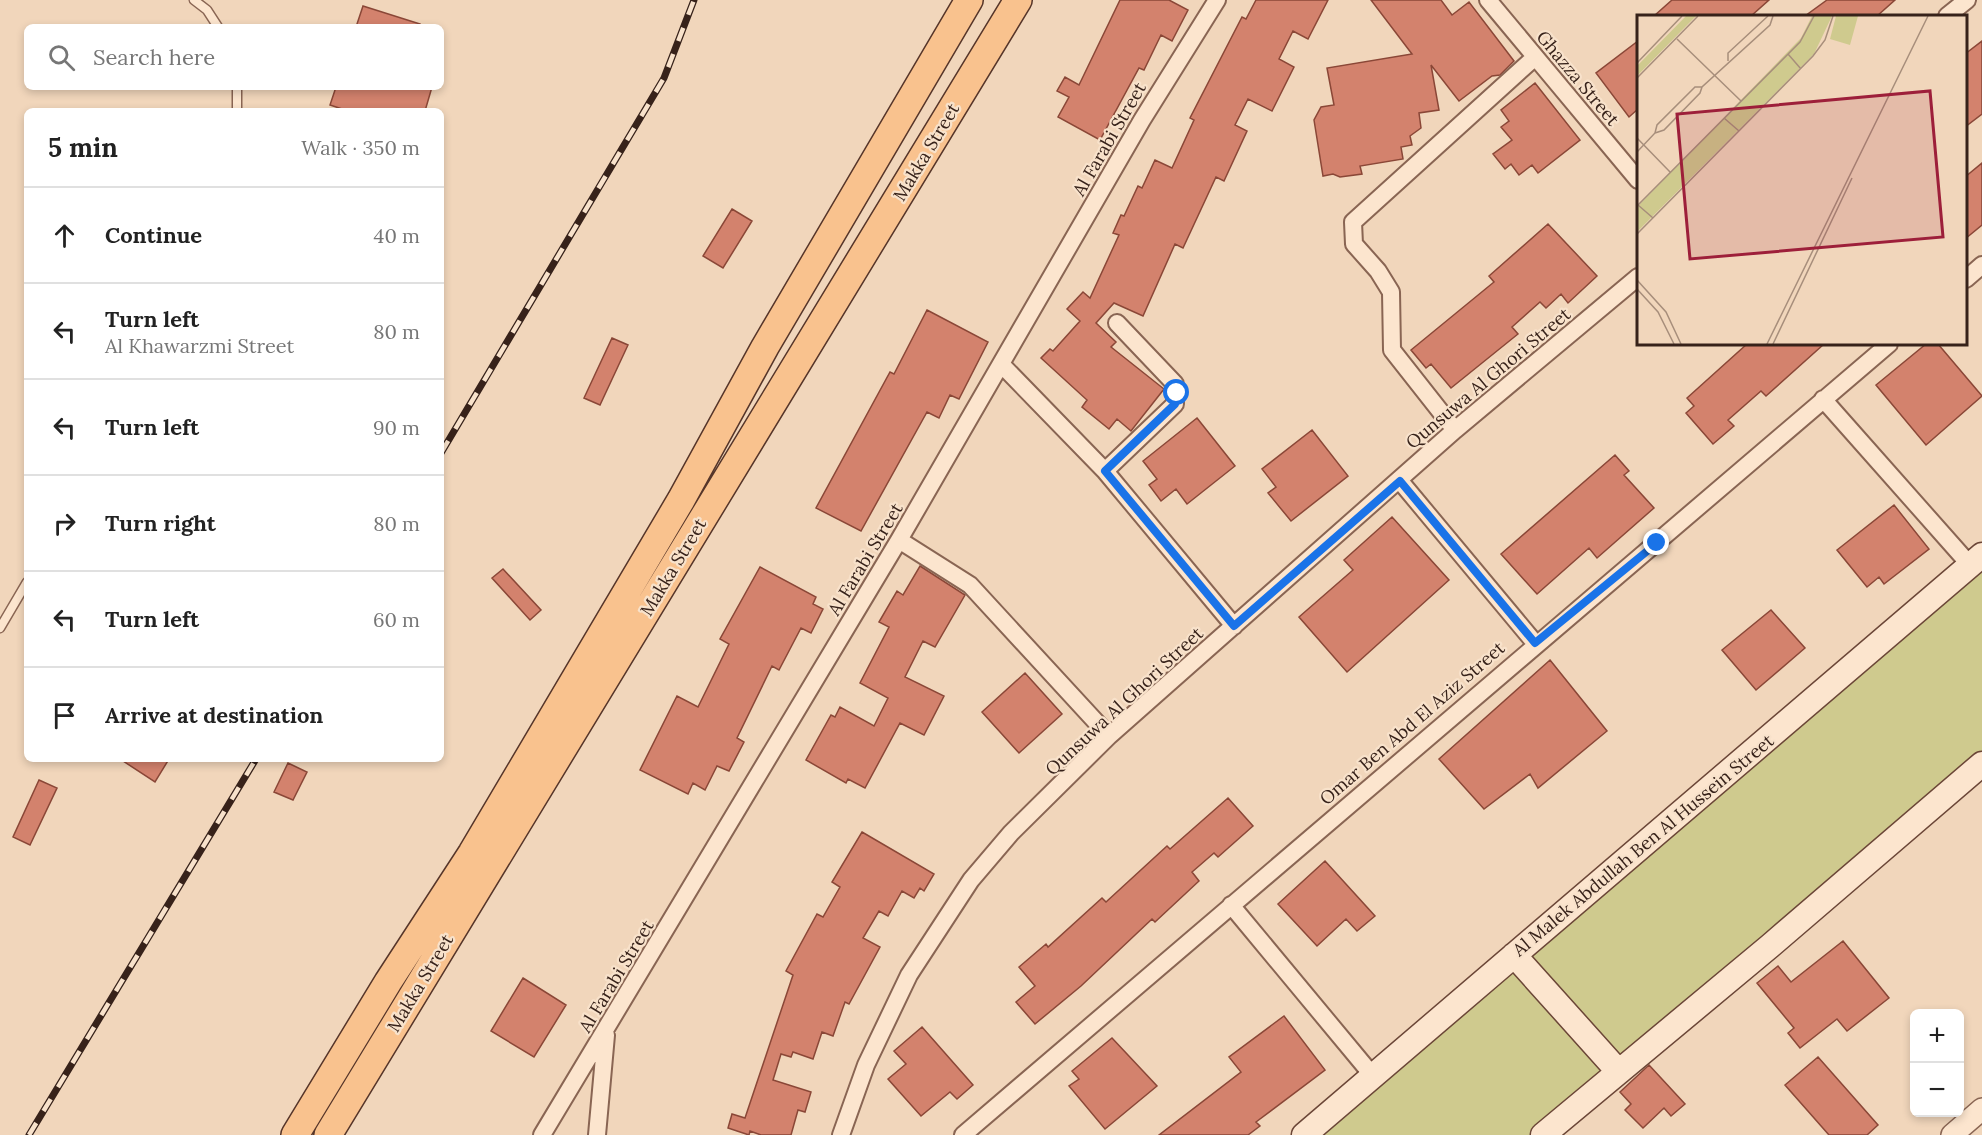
<!DOCTYPE html>
<html lang="en">
<head>
<meta charset="utf-8">
<style>
	:root { --surface:#fff; --page:#f6f6f6; --text:#222; --muted:#767676; --line:#e0e0e0 }
	body { margin:0; font-family:Lora,serif; background:var(--page); color:var(--text) }
	.controls { position:absolute; right:18px; bottom:18px; display:grid; overflow:hidden; border-radius:9px; box-shadow:0 3px 9px #0003 }
	.controls button { width:54px; height:54px; display:grid; place-items:center; padding:0; border:0; border-bottom:2px solid var(--line); background:var(--surface); color:var(--text); font:30px sans-serif }
	.stop { position:absolute; width:18px; height:18px; margin:-14px; border:4px solid #1a73e8; border-radius:50%; background:#fff }
	.stop.end { background:#1a73e8; border-color:#fff; box-shadow:0 2px 6px #0008 }
	.list { margin:0; padding:0; list-style:none }
	h2 { display:flex; justify-content:space-between; align-items:center; height:78px; margin:0; padding:0 24px; font-size:26px }
	h2 small { font-size:20px; font-weight:400; color:var(--muted) }
	.list li { display:grid; grid-template-columns:39px 1fr auto; gap:18px; align-items:center; box-sizing:border-box; height:96px; padding:0 24px; border-top:2px solid var(--line) }
	.list b { display:block; font-size:22px; white-space:nowrap }
	.list p { margin:0; font-size:20px; white-space:nowrap; color:var(--muted) }
	.list em { font-size:20px; font-style:normal; color:var(--muted) }
	.icon { flex:none; width:33px; height:33px; fill:none; stroke:currentColor; stroke-width:2; stroke-linecap:round; stroke-linejoin:round }
	.map { position:relative; flex:none; width:1982px; height:1135px; overflow:hidden }
	.search { position:absolute; background:var(--surface); box-shadow:0 3px 9px #0003; left:24px; top:24px; width:420px; height:66px; display:flex; align-items:center; gap:15px; box-sizing:border-box; padding:0 21px; border-radius:9px; color:var(--muted); font-size:22px }
	.panel { position:absolute; background:var(--surface); box-shadow:0 3px 9px #0003; left:24px; top:108px; width:420px; height:654px; border-radius:9px }
	.map>svg:first-child { display:block }
	.green { fill:#cfca8e }
	.building { fill:#d3826d; stroke:#8a4737; stroke-width:1.5 }
	.lines { fill:none; stroke-linecap:round; stroke-linejoin:round }
	.service-casing { stroke:#896553; stroke-width:11 }
	.minor-casing { stroke:#896553; stroke-width:20 }
	.tertiary-casing { stroke:#896553; stroke-width:24 }
	.secondary-casing { stroke:#6b4637; stroke-width:27 }
	.primary-casing { stroke:#563529; stroke-width:30 }
	.service { stroke:#fce5ce; stroke-width:8 }
	.minor { stroke:#fce5ce; stroke-width:16 }
	.tertiary { stroke:#fce5ce; stroke-width:21 }
	.secondary { stroke:#fce5ce; stroke-width:24 }
	.primary { stroke:#f9c28e; stroke-width:27 }
	.rail-casing { stroke:#37221a; stroke-width:7 }
	.rail { stroke:#f8e2cb; stroke-width:4.5; stroke-dasharray:14; stroke-linecap:butt }
	.route { stroke:#1a73e8; stroke-width:8 }
	.labels { text-anchor:middle; dominant-baseline:central; stroke-width:4.5; stroke-linejoin:round; paint-order:stroke }
	.street-label { font-size:18px; fill:#37221a; stroke:#f8e2cb }
	.inset-road { fill:none; stroke:#a78e7b; stroke-width:1.5 }
	.view { fill:#9d1f3a; fill-opacity:0.15; stroke:#9d1f3a; stroke-width:3 }
	.inset-edge { fill:none; stroke:#37221a; stroke-width:3 }
</style>
</head>
<body>
<div class="map">
<svg width="1982" height="1135" viewBox="0 0 1982 1135">
	<rect width="100%" height="100%" fill="#f1d6bb"/>
	<path class="green" d="M1982 556V757L1533 1135H1311Z"/>
	<path class="building" d="M1120 0H1169L1188 10 1172 41 1161 35 1144 70 1139 68 1100 140 1058 117 1069 97 1057 91 1065 77 1079 85Z
		M1256 0H1328L1308 39 1293 31 1279 59 1294 67 1272 111 1248 99 1235 125 1247 131 1224 181 1216 177 1183 248 1175 244 1143 316 1114 303 1096 323 1116 342 1111 347 1164 389 1131 431 1117 419 1109 429 1082 407 1087 400 1041 358 1050 349 1053 351 1080 321 1067 309 1083 292 1090 298 1119 235 1113 233 1121 215 1124 216 1138 186 1142 188 1155 160 1172 168 1194 120 1190 118 1242 17 1246 19Z
		M1371 0H1441L1452 15 1469 2 1514 61 1500 75 1492 76 1459 101 1431 65 1439 110 1419 113 1421 128 1410 136 1412 145 1401 147 1403 159 1360 166 1362 174 1340 177 1333 174 1323 176 1314 120 1321 107 1334 105 1327 68 1412 54Z
		M1672 0H1769L1751 16H1654Z
		M1827 0H1895L1877 16H1805Z
		M363 6 420 24 419 27H356Z
		M1638 41V109L1629 117 1596 73Z
		M1982 41V114L1965 127V54Z
		M1535 83 1580 140 1538 173 1532 165 1519 175 1511 164 1505 169 1493 154 1512 140 1501 127 1509 121 1501 110Z
		M336 87H432L425 111H348L330 105Z
		M1982 163V225L1965 239V177Z
		M732 209 752 221 723 268 703 256Z
		M1548 224 1597 276 1568 303 1561 294 1546 308 1540 302 1512 327 1518 334 1451 388 1431 364 1426 368 1411 350 1494 282 1489 276Z
		M927 310 988 342 959 399 950 395 939 418 927 412 861 531 816 508 890 372 894 374Z
		M612 338 628 345 600 405 584 398Z
		M1747 344H1824L1766 396 1761 391 1728 420 1734 426 1713 444 1686 413 1694 406 1687 398Z
		M1926 344H1938L1982 396 1926 445 1876 385Z
		M1197 418 1235 466 1187 504 1176 489 1161 501 1149 485 1157 479 1143 461Z
		M1312 430 1348 476 1291 521 1268 493 1276 487 1262 469Z
		M1615 455 1629 471 1624 475 1654 508 1597 558 1589 548 1537 594 1501 554Z
		M1894 505 1929 549 1884 584 1879 577 1867 587 1837 550Z
		M1392 517 1449 580 1347 672 1299 617 1353 570 1344 560Z
		M920 566 965 595 935 647 923 641 905 677 944 696 924 735 900 723 865 788 848 779 846 783 806 760 831 715 835 717 840 707 874 726 888 698 860 683 889 627 879 622 897 591 903 595Z
		M760 567 816 597 813 604 823 609 811 633 801 628 779 670 772 666 737 738 744 742 729 771 717 766 705 790 693 783 688 794 640 770 677 696 698 707 729 644 720 639Z
		M503 569 541 610 530 620 492 578Z
		M1771 610 1805 648 1756 690 1722 650Z
		M1550 660 1607 731 1538 788 1530 774 1484 809 1439 759Z
		M1025 673 1062 714 1019 753 982 712Z
		M120 759H169L155 782Z
		M288 763 307 772 293 800 274 792Z
		M39 780 57 788 30 845 13 837Z
		M1228 798 1253 826 1218 857 1214 853 1192 872 1199 881 1155 922 1152 919 1081 986 1035 1024 1016 1002 1035 986 1019 967 1046 944 1048 947 1102 898 1106 902 1167 846 1170 849Z
		M862 832 934 874 924 891 920 888 914 898 902 891 888 916 879 911 863 938 880 947 849 1004 845 1002 833 1036 822 1032 813 1059 793 1052 791 1057 781 1054 773 1080 811 1092 805 1112 798 1110 791 1135H761L750 1131 749 1135 728 1128 732 1114 745 1118 793 975 786 971 817 914 823 917 840 887 832 882Z
		M1325 861 1375 916 1357 931 1346 919 1317 946 1278 904Z
		M1843 941 1889 998 1847 1031 1837 1019 1800 1048 1788 1033 1794 1028 1757 983 1778 966 1791 982Z
		M523 978 566 1005 534 1057 491 1031Z
		M1284 1016 1325 1070 1256 1122 1260 1126 1248 1135H1159L1241 1072 1229 1057Z
		M922 1027 973 1085 957 1099 950 1092 921 1116 888 1079 906 1064 894 1051Z
		M1112 1038 1157 1086 1105 1129 1069 1086 1079 1079 1072 1071Z
		M1818 1057 1878 1125 1867 1135H1829L1785 1085Z
		M1649 1065 1685 1104 1671 1116 1664 1108 1643 1128 1625 1110 1631 1104 1620 1092Z"/>
	<g class="lines">
		<defs>
			<path id="service" d="M194 0 207 10 218 27
				M237 111V87
				M0 628 27 582"/>
			<path id="minor" d="M1488 0 1638 180
				M1947 16 1967 0
				M1966 279 1982 265
				M1001 364 1105 471 1234 626
				M1823 399 1970 565
				M1455 430 1392 350 1391 292 1378 271 1354 244 1353 222 1534 58
				M1105 471 1175 404V384L1117 323
				M1400 481 1535 643
				M899 540 970 585 1109 736
				M1231 905 1373 1076
				M542 1135 899 540 1142 120 1217 0
				M597 1135 606 1035
				M841 1135 866 1065 909 975 971 880 1011 833 1109 736 1455 430 1638 277
				M963 1135 1889 344"/>
			<path id="tertiary" d="M1952 1135 1982 1109"/>
			<path id="secondary" d="M1514 955 1618 1071
				M1304 1135 1982 555
				M1543 1135 1770 946 1982 764"/>
			<path id="primary" d="M295 1135 388 982 472 853 681 500 765 347 969 0
				M328 1135 1018 0"/>
		</defs>
		<use href="#service" class="service-casing"/>
		<use href="#minor" class="minor-casing"/>
		<use href="#tertiary" class="tertiary-casing"/>
		<use href="#secondary" class="secondary-casing"/>
		<use href="#primary" class="primary-casing"/>
		<use href="#service" class="service"/>
		<use href="#minor" class="minor"/>
		<use href="#tertiary" class="tertiary"/>
		<use href="#secondary" class="secondary"/>
		<use href="#primary" class="primary"/>
		<defs>
			<path id="rail" d="M441 453 664 78 694 0
				M29 1135 256 759"/>
		</defs>
		<use href="#rail" class="rail-casing"/>
		<use href="#rail" class="rail"/>
	</g>
	<g class="lines">
		<path class="route" d="M1177 393 1175 404 1105 471 1234 626 1400 481 1535 643 1657 543"/>
	</g>
	<g class="labels">
		<g class="street-label">
			<text transform="translate(1578 78) rotate(50)">Ghazza Street</text>
			<text transform="translate(1109 139) rotate(-60)">Al Farabi Street</text>
			<text transform="translate(926 152) rotate(-59)">Makka Street</text>
			<text transform="translate(1488 378) rotate(-40)">Qunsuwa Al Ghori Street</text>
			<text transform="translate(865 559) rotate(-59)">Al Farabi Street</text>
			<text transform="translate(673 567) rotate(-59)">Makka Street</text>
			<text transform="translate(1124 701) rotate(-43)">Qunsuwa Al Ghori Street</text>
			<text transform="translate(1412 723) rotate(-41)">Omar Ben Abd El Aziz Street</text>
			<text transform="translate(1643 845) rotate(-40)">Al Malek Abdullah Ben Al Hussein Street</text>
			<text transform="translate(616 976) rotate(-59)">Al Farabi Street</text>
			<text transform="translate(420 983) rotate(-59)">Makka Street</text>
		</g>
	</g>
	<g transform="translate(1637 15)">
		<rect width="330" height="330" fill="#f1d6bb"/>
		<path d="M49 1H59L0 61V51ZM175 1H195L177 39 0 217V192L164 23ZM199 1H221L213 30 193 24Z" fill="#cfca8e"/>
		<path class="inset-road" d="M40 24 104 86M151 39 164 54M91 46V38L131 1M0 48 45 1M0 63 61 1M87 103 102 116M18 118 27 115 63 78 65 72 133 10 136 1M0 123 33 157M0 137 18 118 20 110 58 72H65M1 190 16 203M0 191 163 27 177 1M0 219 176 41 188 25 196 1M0 265 29 297 44 329M0 274 21 297 37 329M130 329 291 1M136 329 215 163"/>
		<path class="view" d="M293 76 306 222 53 244 40 99Z"/>
		<rect width="330" height="330" class="inset-edge"/>
	</g>
</svg>
<div class="controls">
<button>+</button>
<button>−</button>
</div>
<div class="stop" style="left:1177px;top:393px"></div>
<div class="stop end" style="left:1657px;top:543px"></div>
<div class="search"><svg class="icon" aria-label="search" viewBox="0 0 24 24"><circle cx="10" cy="10" r="6"/><path d="M15 15l6 6"/></svg>Search here</div>
<section class="panel">
<h2>5 min<small>Walk · 350 m</small></h2>
<ul class="list">
<li><svg class="icon" aria-label="ahead" viewBox="0 0 24 24"><path d="M12 20V5M6 11l6-6 6 6"/></svg><div><b>Continue</b></div><em>40 m</em></li>
<li><svg class="icon" aria-label="left" viewBox="0 0 24 24"><path d="M17 20v-9H6M10 6l-5 5 5 5"/></svg><div><b>Turn left</b><p>Al Khawarzmi Street</p></div><em>80 m</em></li>
<li><svg class="icon" aria-label="left" viewBox="0 0 24 24"><path d="M17 20v-9H6M10 6l-5 5 5 5"/></svg><div><b>Turn left</b></div><em>90 m</em></li>
<li><svg class="icon" aria-label="right" viewBox="0 0 24 24"><path d="M7 20v-9h11M14 6l5 5-5 5"/></svg><div><b>Turn right</b></div><em>80 m</em></li>
<li><svg class="icon" aria-label="left" viewBox="0 0 24 24"><path d="M17 20v-9H6M10 6l-5 5 5 5"/></svg><div><b>Turn left</b></div><em>60 m</em></li>
<li><svg class="icon" aria-label="arrive" viewBox="0 0 24 24"><path d="M6 21V4h12l-3 4 3 4H6"/></svg><div><b>Arrive at destination</b></div></li>
</ul>
</section>
</div>
</body>
</html>
